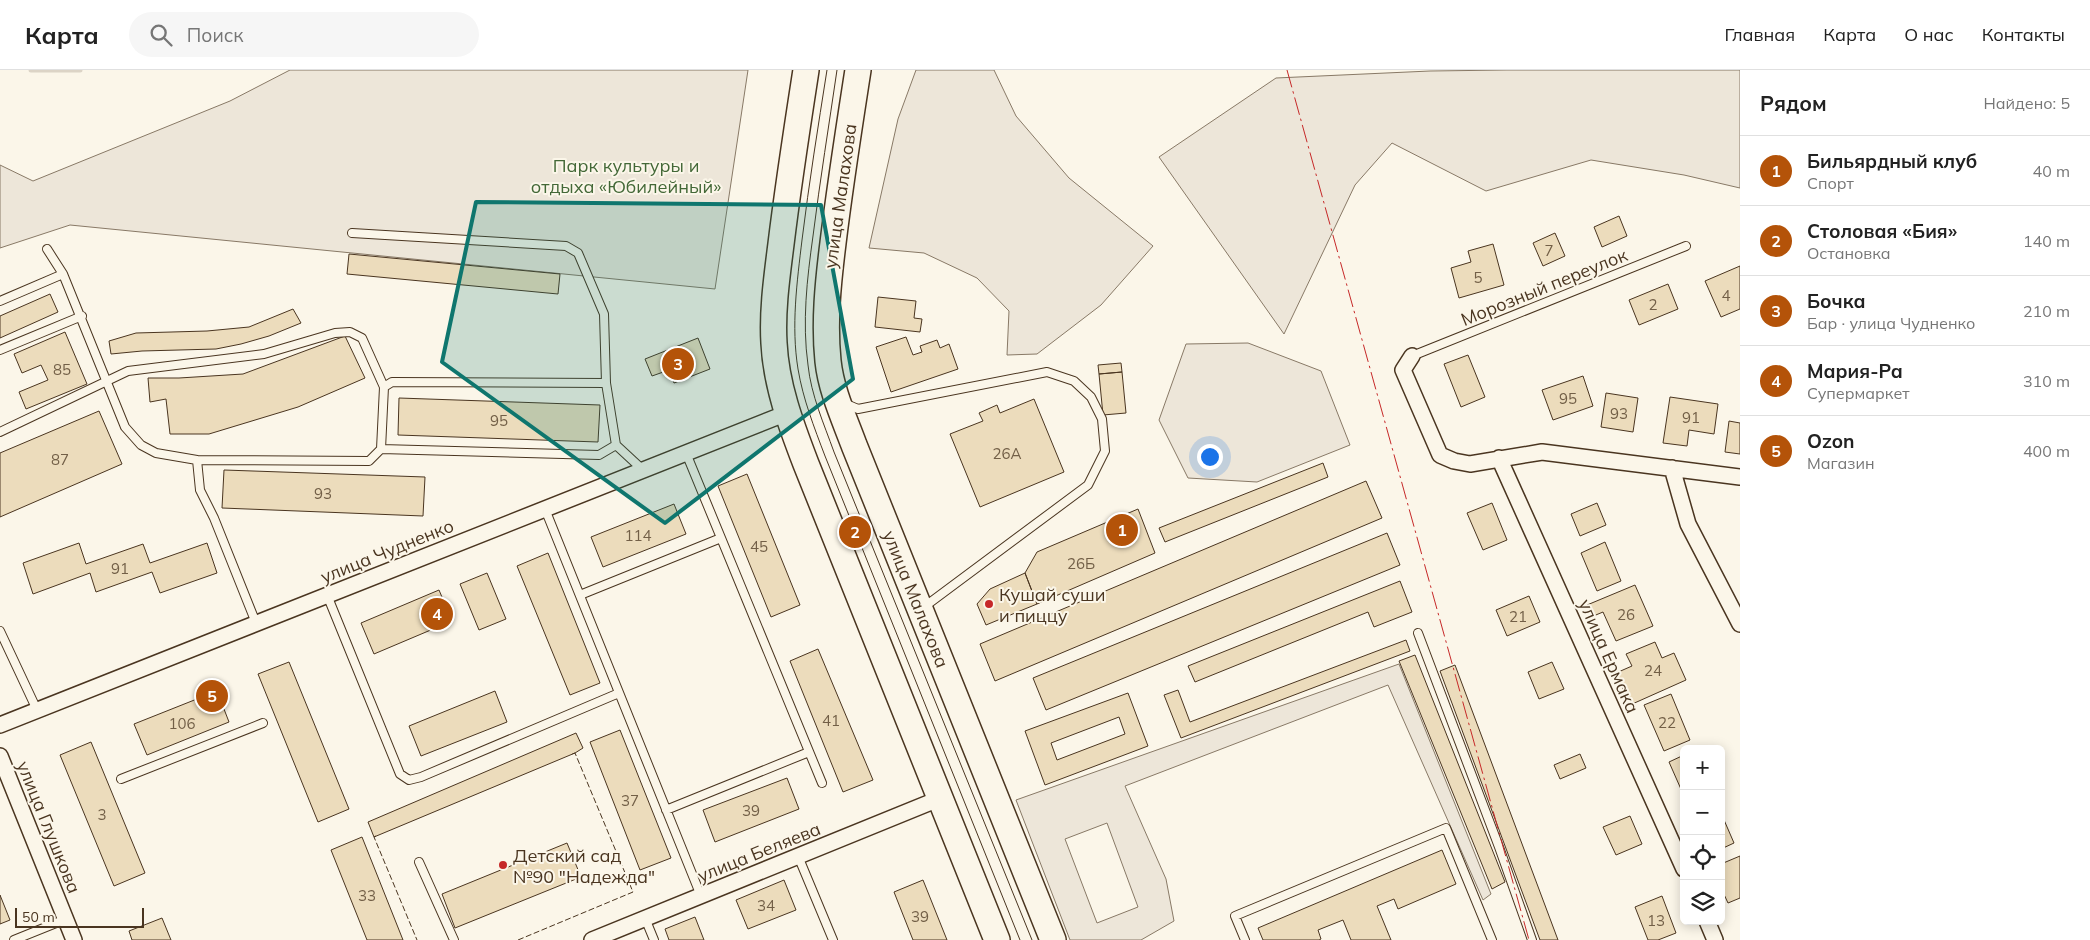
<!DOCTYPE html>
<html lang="ru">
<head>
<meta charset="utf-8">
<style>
	:root { --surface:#fff; --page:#f6f6f6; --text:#222; --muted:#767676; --line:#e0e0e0; --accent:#b45309 }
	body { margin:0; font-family:Mulish,sans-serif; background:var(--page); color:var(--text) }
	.controls { position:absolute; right:15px; bottom:15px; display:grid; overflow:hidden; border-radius:8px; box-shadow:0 2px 12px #0003 }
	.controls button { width:45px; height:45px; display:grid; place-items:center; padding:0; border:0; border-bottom:1px solid var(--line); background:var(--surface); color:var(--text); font:25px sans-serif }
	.scale { position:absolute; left:15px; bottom:12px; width:129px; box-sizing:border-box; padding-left:5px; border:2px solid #4a3520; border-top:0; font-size:14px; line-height:18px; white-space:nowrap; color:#4a3520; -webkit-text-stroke:4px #fbf6e9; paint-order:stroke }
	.you { position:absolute; left:1209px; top:386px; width:18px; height:18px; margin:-12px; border:4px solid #fff; border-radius:50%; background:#1a73e8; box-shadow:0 0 0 8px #1a73e833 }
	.badge { display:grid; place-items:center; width:32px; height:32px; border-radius:50%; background:var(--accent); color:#fff; font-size:16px; font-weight:700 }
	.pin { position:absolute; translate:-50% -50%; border:2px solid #fff; box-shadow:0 1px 5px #0006 }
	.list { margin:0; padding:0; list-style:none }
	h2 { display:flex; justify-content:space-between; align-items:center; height:65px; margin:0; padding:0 20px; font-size:21px }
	h2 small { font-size:16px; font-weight:400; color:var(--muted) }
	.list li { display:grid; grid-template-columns:32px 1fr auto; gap:15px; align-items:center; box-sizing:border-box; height:70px; padding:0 20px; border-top:1px solid var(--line) }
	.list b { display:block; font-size:19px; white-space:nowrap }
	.list p { margin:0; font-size:16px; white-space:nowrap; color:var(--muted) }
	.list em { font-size:16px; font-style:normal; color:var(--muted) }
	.icon { flex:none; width:28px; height:28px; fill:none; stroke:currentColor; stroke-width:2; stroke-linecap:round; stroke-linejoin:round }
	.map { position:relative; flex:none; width:1740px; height:870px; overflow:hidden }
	header { display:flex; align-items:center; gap:30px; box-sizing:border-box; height:70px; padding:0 25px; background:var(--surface); border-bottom:1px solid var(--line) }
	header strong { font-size:24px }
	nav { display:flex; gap:28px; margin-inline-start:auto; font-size:18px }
	.search { width:350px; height:45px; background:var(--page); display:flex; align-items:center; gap:12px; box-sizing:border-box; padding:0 18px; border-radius:28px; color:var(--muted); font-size:19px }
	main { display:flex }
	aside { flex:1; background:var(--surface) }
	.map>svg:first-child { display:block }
	.green { fill:#ede6d9; stroke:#887966; fill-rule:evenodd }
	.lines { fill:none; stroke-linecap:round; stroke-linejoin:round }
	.stream { stroke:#dcd4c6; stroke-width:5 }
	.building { fill:#ecdcbc; stroke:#4a3520; fill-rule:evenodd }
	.lane-casing { stroke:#4a3520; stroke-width:10 }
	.street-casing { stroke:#4a3520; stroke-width:18 }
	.primary-casing { stroke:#4a3520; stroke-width:28 }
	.lane { stroke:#fbf6e9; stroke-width:8 }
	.street { stroke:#fbf6e9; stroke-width:15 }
	.primary { stroke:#fbf6e9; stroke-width:25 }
	.tram { stroke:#4a3520; stroke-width:1 }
	.fence { stroke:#4a3520; stroke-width:1; stroke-dasharray:6 2.5; stroke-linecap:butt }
	.power { stroke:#c62828; stroke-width:1; stroke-dasharray:18 4 2.5 4; stroke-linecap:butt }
	.marked { fill:#0f766e; fill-opacity:0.2; stroke:#0f766e; stroke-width:4; stroke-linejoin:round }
	.poi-dot { fill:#c62828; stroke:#fbf6e9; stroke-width:2 }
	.labels { text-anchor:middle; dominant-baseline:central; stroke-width:4; stroke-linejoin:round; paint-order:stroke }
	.number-label { font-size:15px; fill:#725f47 }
	.park-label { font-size:18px; fill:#436837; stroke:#fbf6e9 }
	.street-label { font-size:18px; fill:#4a3520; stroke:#fbf6e9 }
	.poi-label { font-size:18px; fill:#4a3520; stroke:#fbf6e9; text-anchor:start }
</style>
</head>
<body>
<header>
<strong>Карта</strong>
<div class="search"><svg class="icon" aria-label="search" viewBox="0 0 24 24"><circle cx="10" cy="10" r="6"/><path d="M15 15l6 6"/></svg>Поиск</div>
<nav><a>Главная</a><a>Карта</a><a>О нас</a><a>Контакты</a></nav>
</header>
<main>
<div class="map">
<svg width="1740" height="870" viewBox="0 0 1740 870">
	<rect width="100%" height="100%" fill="#fbf6e9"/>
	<path class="green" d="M290 0H748L715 219 70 155 0 178V95L33 111 230 31Z
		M916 0H994L1016 46 1069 108 1153 176 1101 235 1037 284 1007 285 1009 241 977 208 924 183 869 178 898 49Z
		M1507 0H1740V118L1684 105 1591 90 1486 121 1392 73 1355 115 1284 264 1159 87 1276 8 1430 1Z
		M1248 273 1321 301 1350 375 1257 412 1188 408 1159 350 1186 274Z
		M1399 594 1491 824 1483 830 1388 615 1125 716 1166 809 1174 851 1141 870H1070L1016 730ZM1107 753 1138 837 1097 853 1065 769Z"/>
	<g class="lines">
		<path class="stream" d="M31 0H80"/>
	</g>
	<path class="building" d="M1619 146 1627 166 1602 177 1594 157Z
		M1555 163 1565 186 1543 196 1533 173Z
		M1493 174 1504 215 1459 228 1451 198 1471 192 1468 181Z
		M349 184 560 204 558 224 347 204Z
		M1740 196V239L1721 247 1705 211Z
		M1668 214 1678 239 1639 255 1629 230Z
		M50 224 58 242 0 268V246Z
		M878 227 916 231 914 248 922 249 920 262 875 257Z
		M293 239 301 253 269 266 241 274 216 279 142 281 111 284 109 271 136 263 207 261 249 257Z
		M65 262 87 314 26 339 19 322 48 310 41 295 22 303 14 284Z
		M345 266 365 308 298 337 209 364H170L166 329 150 332 148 308H179L243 304Z
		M906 267 913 285 922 282 920 276 937 270 940 278 949 274 958 299 891 322 876 277Z
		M698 268 710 299 674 313 669 300 652 306 645 289Z
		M1468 285 1485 327 1461 337 1444 294Z
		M1121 293 1122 302 1099 304 1098 295Z
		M1122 302 1126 343 1103 345 1099 304Z
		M1583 306 1593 336 1553 350 1542 320Z
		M1606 323 1638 328 1633 362 1601 357Z
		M1670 327 1718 334 1714 364 1689 360 1687 376 1663 373Z
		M399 328 600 335 598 372 398 365Z
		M1034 329 1064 402 980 437 950 364 983 351 979 343 997 335 1000 343Z
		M99 341 122 394 0 447V383Z
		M1729 351 1740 353V384L1725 382Z
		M1323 393 1328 407 1165 472 1159 458Z
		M224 400 425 407 423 446 222 438Z
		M747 404 800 535 771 547 718 416Z
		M1366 411 1382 448 995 611 980 574Z
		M1492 433 1507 470 1483 480 1467 443Z
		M1597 433 1606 455 1580 466 1571 444Z
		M674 434 686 464 603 497 591 467Z
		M1138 439 1155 483 1037 534 1025 503 1037 482Z
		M1387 463 1400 495 1046 640 1033 608Z
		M1605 472 1621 511 1597 521 1581 483Z
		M79 473 86 494 143 474 150 493 207 473 217 503 160 523 152 502 96 522 90 503 33 524 23 493Z
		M548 483 600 613 570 625 517 496Z
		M487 503 506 549 479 560 460 514Z
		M1025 503 1037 534 986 555 977 534 990 519Z
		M1400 511 1412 542 1374 557 1368 542 1195 612 1188 596Z
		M1635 515 1653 556 1616 571 1603 542 1591 547 1587 535Z
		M439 520 452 551 374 584 361 553Z
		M1529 526 1540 552 1507 566 1496 540Z
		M1406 570 1410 581 1181 668 1164 625 1178 620 1190 652Z
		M1655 572 1662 588 1674 583 1686 610 1630 635 1616 603 1632 596 1626 584Z
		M818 579 873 710 843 722 790 591Z
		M1415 585 1505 812 1492 819 1399 591Z
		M289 592 349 739 318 752 258 604Z
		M1552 592 1564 619 1539 629 1528 602Z
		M1455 595 1558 870H1540L1440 601Z
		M217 621 229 652 147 685 134 654Z
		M495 621 507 652 421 686 409 656Z
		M1128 623 1148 676 1045 715 1025 661ZM1119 647 1125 664 1057 690 1051 673Z
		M1671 624 1690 670 1664 681 1644 635Z
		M620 660 671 788 640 800 590 672Z
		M576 663 583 678 575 683 374 767 368 752Z
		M91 672 145 803 114 816 60 685Z
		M1580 684 1586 698 1560 709 1554 695Z
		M1684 685V726L1669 692Z
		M787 708 799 739 715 772 703 740Z
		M1721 743 1734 773 1721 779Z
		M1630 746 1642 774 1616 785 1603 757Z
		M362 767 403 870H367L331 780Z
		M567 773 581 807 455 858 442 824Z
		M1442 780 1456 814 1398 839 1394 829 1377 836 1391 870H1351L1343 850 1318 860 1321 869 1319 870H1263L1258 858Z
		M1740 786V828L1728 833 1721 818V794Z
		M784 810 796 840 748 859 736 830Z
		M923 810 947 870H913L894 822Z
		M0 825 10 850 0 854Z
		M1662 826 1676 863 1658 870H1648L1635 837Z
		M695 847 704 870H669L665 859Z
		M162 848 171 870H132L129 861Z"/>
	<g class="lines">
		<defs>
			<path id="lane" d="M352 163 566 176 578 183 604 244 606 313 616 375 643 400
				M47 179 63 204 125 357 141 375 156 383 197 390 200 420 214 448 256 553
				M0 231 63 204
				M0 280 82 246
				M1412 286 1686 176
				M844 333 858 339 1047 302 1074 311 1091 327 1102 349 1105 381 1088 415 924 537
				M0 362 128 301 264 284 335 263 350 262 362 268 384 317
				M381 379 599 385 616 375
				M686 383 822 713
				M197 390 369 391 381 379 384 317 392 312 606 313
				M545 439 701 826
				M327 525 400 704 409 710 421 707 619 623
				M580 525 721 468
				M0 561 37 640
				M1418 563 1499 777 1532 870
				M121 709 263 653
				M666 740 809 682
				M798 786 833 870
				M419 792 454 870
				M645 848 654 870
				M14 870 66 849
				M1245 870 1235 846 1446 758 1492 870"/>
			<path id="street" d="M1412 286 1403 300 1440 385 1454 391 1470 394 1542 382 1740 407
				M1499 388 1684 799
				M1672 398 1688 454 1740 554
				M0 655 787 343
				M0 686 74 870
				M1707 851 1715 870
				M592 870 941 728"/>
			<path id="primary" d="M806 0C797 58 788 116 781 174 777 206 772 240 774 273 776 315 791 355 806 394L997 870
				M858 0C849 58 840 115 833 173 828 213 824 252 828 291 831 320 844 348 854 375L1053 870"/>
		</defs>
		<use href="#lane" class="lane-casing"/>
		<use href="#street" class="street-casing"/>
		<use href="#primary" class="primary-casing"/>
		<use href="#lane" class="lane"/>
		<use href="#street" class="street"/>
		<use href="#primary" class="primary"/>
		<path class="tram" d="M827 0C818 57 809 113 802 170 797 212 791 256 798 299 803 329 814 357 825 386L1020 870
			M837 0C829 55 820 110 813 166 807 209 802 252 808 295 811 325 824 354 834 382L1032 870"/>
		<path class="fence" d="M376 766 374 767 417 870
			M518 870 633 822 575 683 572 684"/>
		<path class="power" d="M1287 0 1529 870"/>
	</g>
	<path class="marked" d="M476 132 821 135 853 309 665 453 442 292Z"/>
	<g class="poi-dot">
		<circle cx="989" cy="534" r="5"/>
		<circle cx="503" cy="795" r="5"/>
	</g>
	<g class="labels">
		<g class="number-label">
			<text x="1549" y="180">7</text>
			<text x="1478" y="207">5</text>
			<text x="1726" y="225">4</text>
			<text x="1653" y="234">2</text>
			<text x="62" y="299">85</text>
			<text x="1568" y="328">95</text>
			<text x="1619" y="343">93</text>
			<text x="1691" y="347">91</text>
			<text x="499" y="350">95</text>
			<text x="1007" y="383">26А</text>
			<text x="60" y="389">87</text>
			<text x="323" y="423">93</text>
			<text x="638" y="465">114</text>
			<text x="759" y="476">45</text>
			<text x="1081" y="493">26Б</text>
			<text x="120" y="498">91</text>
			<text x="1626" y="544">26</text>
			<text x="1518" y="546">21</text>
			<text x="1653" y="600">24</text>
			<text x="831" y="650">41</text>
			<text x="1667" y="652">22</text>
			<text x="182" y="653">106</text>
			<text x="630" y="730">37</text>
			<text x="751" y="740">39</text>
			<text x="102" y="744">3</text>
			<text x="367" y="825">33</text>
			<text x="766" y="835">34</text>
			<text x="920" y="846">39</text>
			<text x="1656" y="850">13</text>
		</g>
		<g class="park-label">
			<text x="626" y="95">Парк культуры и<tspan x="626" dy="21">отдыха «Юбилейный»</tspan></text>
		</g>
		<g class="street-label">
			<text transform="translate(840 126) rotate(-82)">улица Малахова</text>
			<text transform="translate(1544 217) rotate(-22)">Морозный переулок</text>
			<text transform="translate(387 481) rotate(-22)">улица Чудненко</text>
			<text transform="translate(916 529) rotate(68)">улица Малахова</text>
			<text transform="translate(1609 586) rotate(66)">улица Ермака</text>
			<text transform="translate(49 757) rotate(68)">улица Глушкова</text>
			<text transform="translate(759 782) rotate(-22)">улица Беляева</text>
		</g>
		<g class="poi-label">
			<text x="999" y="524">Кушай суши<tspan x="999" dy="21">и пиццу</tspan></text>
			<text x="513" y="785">Детский сад<tspan x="513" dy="21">№90 "Надежда"</tspan></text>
		</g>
	</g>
</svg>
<div class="controls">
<button>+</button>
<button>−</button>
<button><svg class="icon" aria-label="locate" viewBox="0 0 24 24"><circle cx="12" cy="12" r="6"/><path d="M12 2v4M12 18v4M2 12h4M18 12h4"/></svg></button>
<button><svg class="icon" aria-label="layers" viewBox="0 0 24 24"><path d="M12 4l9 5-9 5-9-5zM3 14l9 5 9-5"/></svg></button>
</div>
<div class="scale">50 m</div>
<div class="you"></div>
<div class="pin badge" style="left:1122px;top:460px">1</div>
<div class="pin badge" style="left:855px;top:462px">2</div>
<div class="pin badge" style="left:678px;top:294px">3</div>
<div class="pin badge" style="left:437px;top:544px">4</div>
<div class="pin badge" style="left:212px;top:626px">5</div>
</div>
<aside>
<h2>Рядом<small>Найдено: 5</small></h2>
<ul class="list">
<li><span class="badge">1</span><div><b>Бильярдный клуб</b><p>Спорт</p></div><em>40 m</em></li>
<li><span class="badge">2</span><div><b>Столовая «Бия»</b><p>Остановка</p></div><em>140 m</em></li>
<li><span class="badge">3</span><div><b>Бочка</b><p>Бар · улица Чудненко</p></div><em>210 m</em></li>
<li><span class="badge">4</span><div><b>Мария-Ра</b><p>Супермаркет</p></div><em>310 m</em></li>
<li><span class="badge">5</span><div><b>Ozon</b><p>Магазин</p></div><em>400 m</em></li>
</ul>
</aside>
</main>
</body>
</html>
